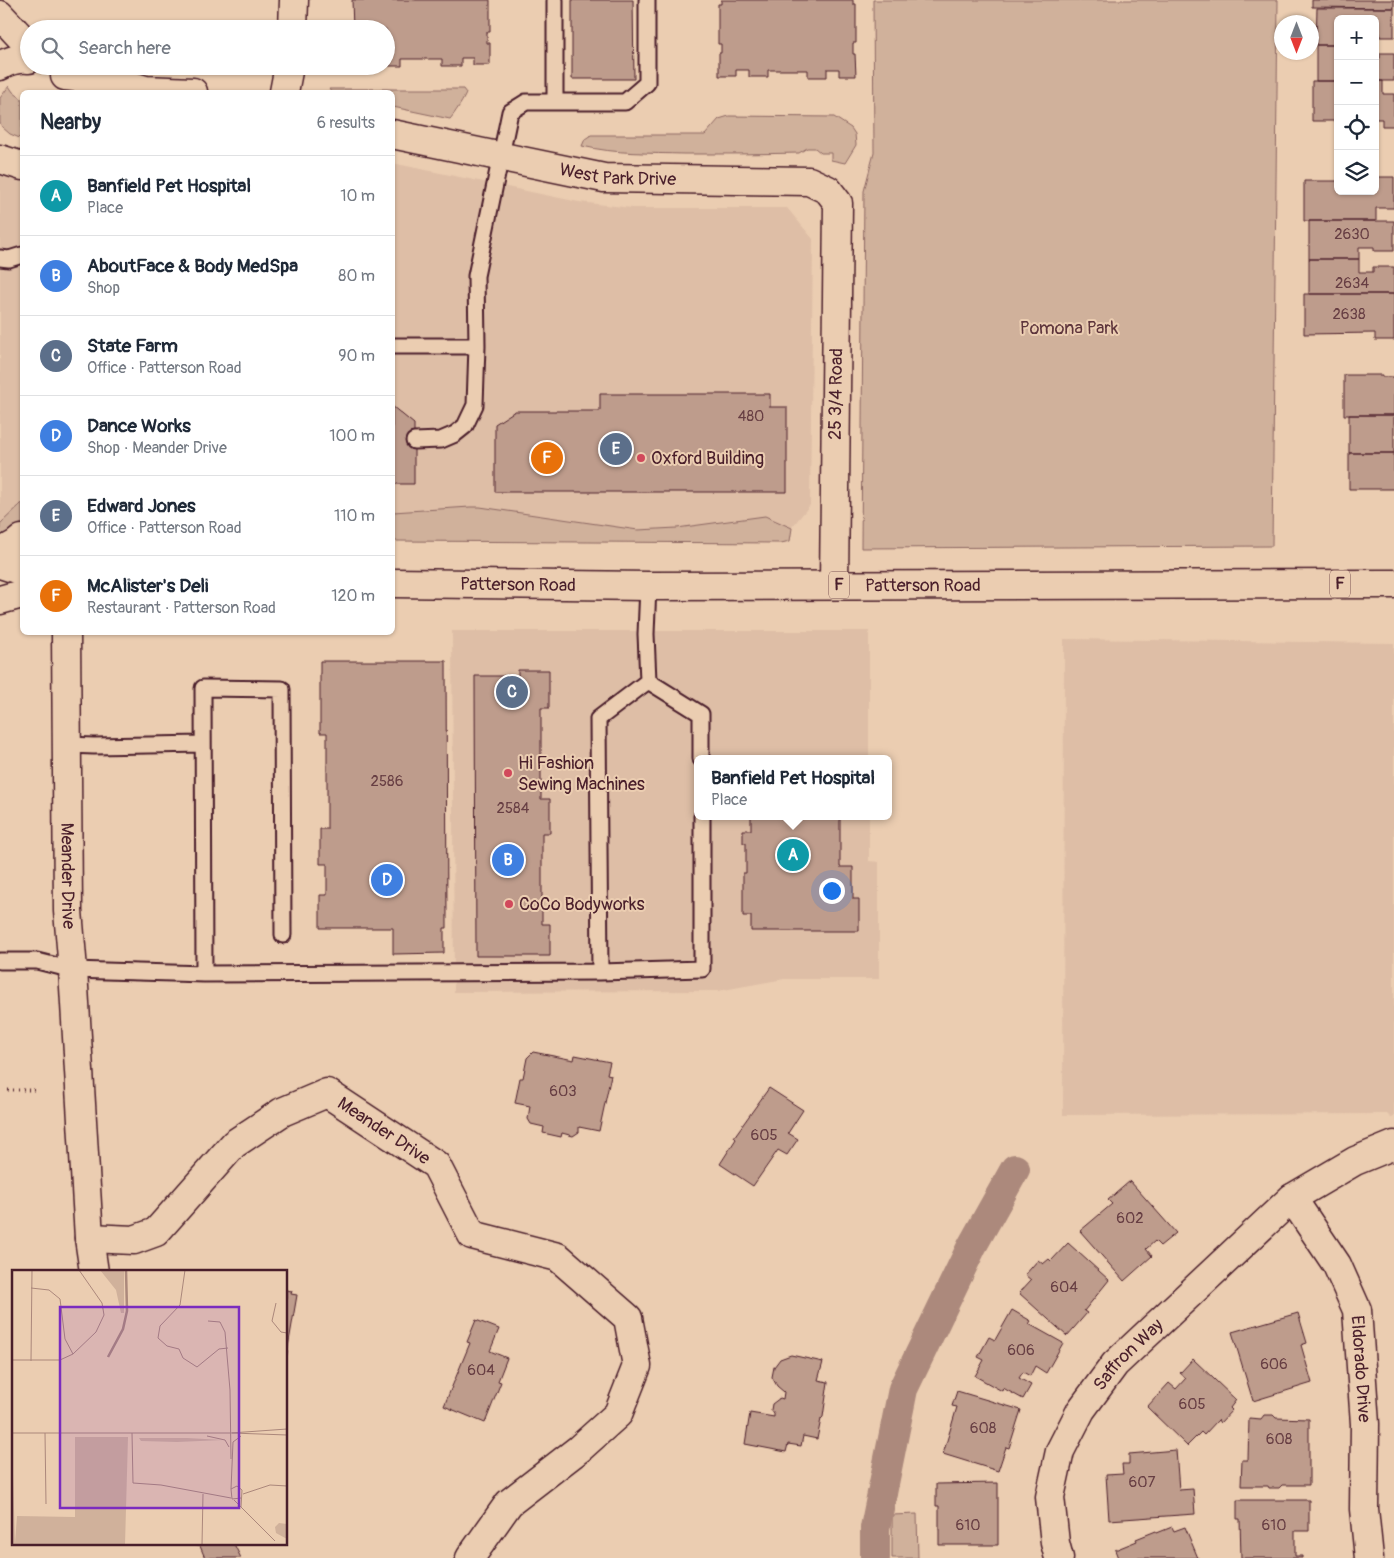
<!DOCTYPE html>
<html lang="en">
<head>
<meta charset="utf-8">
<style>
	:root { --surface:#fff; --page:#f2f2f3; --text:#1f2937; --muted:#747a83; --line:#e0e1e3; --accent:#2563eb }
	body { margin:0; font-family:Pangolin,sans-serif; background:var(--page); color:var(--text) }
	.controls { position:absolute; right:15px; top:15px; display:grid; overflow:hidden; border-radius:8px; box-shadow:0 1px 4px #0004 }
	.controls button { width:45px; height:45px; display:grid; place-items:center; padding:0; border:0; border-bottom:1px solid var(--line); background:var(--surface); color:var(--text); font:25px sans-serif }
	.compass { position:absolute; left:1274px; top:15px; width:45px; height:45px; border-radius:50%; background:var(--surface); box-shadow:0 1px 4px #0004; rotate:180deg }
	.you { position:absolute; left:831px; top:890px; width:18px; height:18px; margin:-12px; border:4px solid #fff; border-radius:50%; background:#1a73e8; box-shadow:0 0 0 8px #1a73e833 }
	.badge { display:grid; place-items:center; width:32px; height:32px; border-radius:50%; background:var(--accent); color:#fff; font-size:16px; font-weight:700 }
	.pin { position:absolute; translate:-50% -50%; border:2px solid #fff; box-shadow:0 1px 5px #0006 }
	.popup { position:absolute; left:694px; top:755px; width:198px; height:65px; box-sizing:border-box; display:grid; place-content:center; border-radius:8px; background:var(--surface); filter:drop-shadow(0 1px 4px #0005); font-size:16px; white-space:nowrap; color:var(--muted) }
	.popup b { font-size:19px; color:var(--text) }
	.popup::after { content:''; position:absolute; left:50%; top:100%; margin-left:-10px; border:10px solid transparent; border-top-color:var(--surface) }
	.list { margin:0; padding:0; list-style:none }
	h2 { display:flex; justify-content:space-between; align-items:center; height:65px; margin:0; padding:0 20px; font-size:21px }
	h2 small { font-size:16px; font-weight:400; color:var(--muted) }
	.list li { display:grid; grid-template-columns:32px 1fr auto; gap:15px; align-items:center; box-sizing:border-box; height:80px; padding:0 20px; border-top:1px solid var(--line) }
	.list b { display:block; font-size:19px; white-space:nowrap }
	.list p { margin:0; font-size:16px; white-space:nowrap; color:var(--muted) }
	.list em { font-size:16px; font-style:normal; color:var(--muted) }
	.icon { flex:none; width:28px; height:28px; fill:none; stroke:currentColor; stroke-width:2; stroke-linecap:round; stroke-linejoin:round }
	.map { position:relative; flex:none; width:1394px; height:1558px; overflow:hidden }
	.search { position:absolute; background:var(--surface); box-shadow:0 1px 4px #0004; left:20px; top:20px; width:375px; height:55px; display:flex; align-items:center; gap:12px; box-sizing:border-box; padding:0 18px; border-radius:28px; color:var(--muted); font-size:19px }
	.panel { position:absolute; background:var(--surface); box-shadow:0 1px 4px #0004; left:20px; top:90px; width:375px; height:545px; border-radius:8px }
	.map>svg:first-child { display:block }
	.built { fill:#debea6 }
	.green { fill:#d0b19b; stroke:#8d6863 }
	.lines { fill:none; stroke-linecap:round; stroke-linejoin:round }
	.canal { stroke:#ac897c; stroke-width:30 }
	.building { fill:#be9c8c; stroke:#4a1f2b }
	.service-casing { stroke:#4a1f2b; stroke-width:19 }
	.minor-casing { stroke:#4a1f2b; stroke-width:31 }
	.primary-casing { stroke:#4a1f2b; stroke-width:31 }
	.path { stroke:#4a1f2b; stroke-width:3; stroke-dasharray:1 4; stroke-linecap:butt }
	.service { stroke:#ebcdb1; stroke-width:15 }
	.minor { stroke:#ebcdb1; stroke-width:28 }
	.primary { stroke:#ebcdb1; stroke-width:28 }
	.poi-dot { fill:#d1495b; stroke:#ebcdb1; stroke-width:2 }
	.labels { text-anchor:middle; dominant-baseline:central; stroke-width:4; stroke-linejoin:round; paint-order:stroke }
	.number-label { font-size:15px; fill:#673e43 }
	.shield { fill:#ebcdb1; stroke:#7a5353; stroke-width:1 }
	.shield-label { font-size:16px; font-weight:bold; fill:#4a1f2b }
	.street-label { font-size:18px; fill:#4a1f2b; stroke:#ebcdb1 }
	.park-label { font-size:18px; fill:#5e353c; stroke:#ebcdb1 }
	.poi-label { font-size:18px; fill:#4a1f2b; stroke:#ebcdb1; text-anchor:start }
	.inset-river { fill:none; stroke:#ac897c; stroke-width:2.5 }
	.inset-road { fill:none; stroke:#ab877b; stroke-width:1 }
	.view { fill:#7b2cbf; fill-opacity:0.15; stroke:#7b2cbf; stroke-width:2.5 }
	.inset-edge { fill:none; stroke:#4a1f2b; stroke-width:2.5 }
</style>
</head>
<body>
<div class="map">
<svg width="1394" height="1558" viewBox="0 0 1394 1558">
	<rect width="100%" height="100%" fill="#ebcdb1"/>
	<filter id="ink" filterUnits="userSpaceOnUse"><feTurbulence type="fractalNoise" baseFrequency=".02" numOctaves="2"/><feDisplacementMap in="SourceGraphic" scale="10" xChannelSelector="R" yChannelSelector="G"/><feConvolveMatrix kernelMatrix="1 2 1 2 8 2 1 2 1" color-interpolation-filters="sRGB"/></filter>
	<g filter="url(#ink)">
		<path class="built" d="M0 159 22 166V538L0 540Z
			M392 163 579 202 632 208H787L813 239 810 505 792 527 790 541 781 543 393 541Z
			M452 631H869V759H698V816H869V861L879 862V979H784L718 991 454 992Z
			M1064 639 1394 643V1117L1391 1118 1387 1114 1063 1115Z"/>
		<path class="green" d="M873 0H1278L1272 546 861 548 864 191 874 153Z
			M9 86 13 92 22 99V139L10 134 2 127 0 123V98Z
			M329 89H463L466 93C466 96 453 116 450 119L393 107 392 92H331Z
			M729 116 834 117 851 128 855 134 856 145 845 163 831 160V153H821L815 148H807L799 153C761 154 723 154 684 154 650 153 616 154 582 146L585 139 591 135H705L719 119Z
			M22 503V523L0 538V524Z
			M470 507H480L638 530 677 528 765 516 792 528 790 541 781 543 393 541V512Z
			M917 1514 918 1558H892V1515Z"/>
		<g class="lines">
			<path class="canal" d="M875 1558V1528L903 1389 972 1246 1015 1169"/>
		</g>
		<path class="building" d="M352 0H490V32H487V43H490V65H473V58H461V66H442V59H402V66H386V29H353Z
			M572 0H633L634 79H572Z
			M721 0H853V4H856V43H853V54H855L856 76H839V69H827V77H808V70H768V77H749V70H736V76H719V53H721V44H718V4H721Z
			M1312 0H1394V8L1312 7Z
			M1317 8H1394V37H1380V33H1375V19H1338V45H1316Z
			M1316 45H1338V81H1316Z
			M1380 53H1394V81H1375V58H1380Z
			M1312 81H1338V121H1312Z
			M1375 81H1383V94H1394V126H1382V119H1375Z
			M1376 177H1394V208H1376V221H1304V181H1338V191H1375Z
			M1309 221H1394V251H1374V247H1359V259H1309Z
			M1309 259H1359V272H1373V267H1394V294H1309Z
			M1304 294H1394V340H1375V333L1304 334Z
			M1344 375H1382V377H1394V415H1344Z
			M600 394H770V407H787V492H495V424L515 411H600Z
			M392 406 414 424V484H392Z
			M1349 415H1394V453H1349Z
			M1349 453H1394V489H1349Z
			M320 661H446L447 928H444V953L393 954V928H320V895H327V864H320V829H327V733H320Z
			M518 670H549V708H541V799H550V833H542V924H550V956H476L475 676H518Z
			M751 816H840V867H853V899H859V931H751V916H743V873H746V843H743V830H751Z
			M533 1052 574 1060 575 1055 610 1062 607 1074 611 1075 599 1131 579 1127V1132L573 1136 562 1133 561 1137 543 1133 544 1127 531 1124 528 1119 530 1106 515 1103 520 1078H523L527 1058Z
			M769 1088 803 1110 788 1133 798 1139 787 1155 778 1150 753 1186 720 1164 736 1139 734 1137Z
			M1130 1181 1176 1233 1160 1246 1155 1241 1146 1249 1152 1256 1124 1281 1080 1231 1112 1204 1108 1200Z
			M1068 1243 1109 1280 1084 1311 1087 1313 1067 1336 1019 1293 1031 1280 1025 1275 1038 1260 1043 1264 1049 1259 1051 1261Z
			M286 1290 292 1291 291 1294 297 1295 286 1359Z
			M1012 1310 1031 1321 1029 1324 1063 1343 1046 1373 1035 1366 1030 1376 1023 1372 1019 1378 1031 1385 1023 1399 1003 1388 1002 1391 975 1376 984 1360 978 1357 989 1337 995 1340Z
			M1298 1313 1307 1343 1301 1345 1312 1383 1253 1401 1232 1332Z
			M476 1320 499 1329 490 1351 507 1358 498 1381 501 1382 485 1423 444 1406 470 1343 467 1342Z
			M791 1355 823 1362 818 1380 828 1382 823 1417 821 1419 817 1439 803 1436 801 1446 788 1444 786 1452 745 1444 750 1413 774 1417V1414L771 1410 772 1404 780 1398 783 1399 784 1392 777 1386 772 1377 774 1367 780 1359Z
			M1193 1359 1236 1400 1230 1408 1232 1410 1220 1423 1218 1420 1204 1435 1201 1432 1187 1446 1147 1407 1169 1383 1176 1389 1186 1378 1180 1373Z
			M957 1391 1021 1410 1009 1448 1006 1447 998 1471 943 1454 957 1407 952 1406Z
			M1264 1415H1273L1276 1418 1309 1419V1485H1282L1279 1488H1269L1268 1486H1241L1242 1460H1248L1249 1418 1261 1419Z
			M1176 1450 1179 1490 1193 1489 1195 1514 1109 1520 1106 1475 1123 1474 1122 1464H1129V1454Z
			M998 1483V1545H939V1506H936V1484Z
			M1237 1500H1309V1531H1295V1556H1302V1558H1241L1240 1519H1237Z
			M1172 1527 1174 1531 1185 1527 1198 1558H1118L1115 1550 1137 1541 1136 1539 1156 1531 1157 1533Z
			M234 1544 241 1558H205L200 1546 181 1544Z"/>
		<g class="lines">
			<defs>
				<path id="service" d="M555 0V102
					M0 258 9 259 22 255
					M392 346H477
					M414 441 441 440 455 434 465 426 475 405 477 346 476 276 510 112 526 102H625L647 83V0
					M648 681 701 714V759
					M68 745 94 746 203 744
					M0 961H37L73 970 204 974 203 688 282 689 283 935
					M600 972 702 969V816
					M204 974 600 972 598 719 648 681 646 634 648 586"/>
				<g id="minor">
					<path d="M0 15 29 46"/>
					<path d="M293 29 294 0"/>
					<path d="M0 66C8 61 19 58 29 59"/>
					<path d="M65 76 119 82 145 90 193 92"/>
					<path d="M284 92 289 66"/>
					<path id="s1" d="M392 134 604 178 809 181 828 190 838 203 834 585"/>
					<path d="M0 159 22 166"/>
					<path d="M0 553 16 544 22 539"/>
					<path id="s2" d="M66 632 68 911 73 970 89 1238 94 1272"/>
					<path id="s3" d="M1292 1198 1337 1265 1357 1310 1365 1424 1364 1509 1369 1558"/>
					<path id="s4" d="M89 1238 134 1240 156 1232 234 1144 282 1112 327 1093 436 1165 472 1235 558 1257 628 1318 637 1366 618 1414 579 1449 509 1503 470 1558"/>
					<path id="s5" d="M1059 1558 1055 1543 1050 1497 1060 1451 1081 1410 1115 1364 1292 1198 1355 1161 1394 1145"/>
				</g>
				<g id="primary">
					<path d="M0 564 22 571"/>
					<path id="s6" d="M392 583 648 586 1394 584"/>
					<path d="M0 600 22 594"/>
				</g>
			</defs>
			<use href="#service" class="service-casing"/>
			<use href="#minor" class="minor-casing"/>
			<use href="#primary" class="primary-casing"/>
			<path class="path" d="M8 1090H38"/>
			<use href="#service" class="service"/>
			<use href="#minor" class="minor"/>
			<use href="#primary" class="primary"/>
		</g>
	</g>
	<g class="poi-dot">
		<circle cx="641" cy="458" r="5"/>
		<circle cx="508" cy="773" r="5"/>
		<circle cx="509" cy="904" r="5"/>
	</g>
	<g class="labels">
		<g class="number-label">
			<text x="1352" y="234">2630</text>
			<text x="1352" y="283">2634</text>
			<text x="1349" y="314">2638</text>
			<text x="751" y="416">480</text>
			<text x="387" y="781">2586</text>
			<text x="513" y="808">2584</text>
			<text x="563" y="1091">603</text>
			<text x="764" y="1135">605</text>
			<text x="1130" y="1218">602</text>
			<text x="1064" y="1287">604</text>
			<text x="1021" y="1350">606</text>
			<text x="1274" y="1364">606</text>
			<text x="481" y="1370">604</text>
			<text x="1192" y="1404">605</text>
			<text x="983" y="1428">608</text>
			<text x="1279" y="1439">608</text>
			<text x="1142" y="1482">607</text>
			<text x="968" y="1525">610</text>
			<text x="1274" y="1525">610</text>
		</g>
		<g class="shield">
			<rect x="1330" y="570.5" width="20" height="27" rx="4"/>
			<rect x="829" y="571.5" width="20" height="27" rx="4"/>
		</g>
		<g class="shield-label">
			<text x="1340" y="584">F</text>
			<text x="839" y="585">F</text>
		</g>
		<g class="street-label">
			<text stroke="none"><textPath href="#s1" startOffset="230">West Park Drive</textPath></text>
			<text transform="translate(836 394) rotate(-89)">25 3/4 Road</text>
			<text stroke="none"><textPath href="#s6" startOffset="126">Patterson Road</textPath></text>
			<text stroke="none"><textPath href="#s6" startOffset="531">Patterson Road</textPath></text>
			<text stroke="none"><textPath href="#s2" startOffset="244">Meander Drive</textPath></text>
			<text stroke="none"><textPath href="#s4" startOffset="361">Meander Drive</textPath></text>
			<text stroke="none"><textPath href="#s5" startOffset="228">Saffron Way</textPath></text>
			<text stroke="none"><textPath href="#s3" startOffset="189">Eldorado Drive</textPath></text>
		</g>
		<g class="park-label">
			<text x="1069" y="328">Pomona Park</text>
		</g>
		<g class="poi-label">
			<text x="651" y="458">Oxford Building</text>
			<text x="518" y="763">Hi Fashion<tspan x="518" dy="21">Sewing Machines</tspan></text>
			<text x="519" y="904">CoCo Bodyworks</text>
		</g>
	</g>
	<g transform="translate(12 1270)">
		<rect width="275" height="275" fill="#ebcdb1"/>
		<path d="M88 0H112V43H109L104 20ZM63 167H116L113 275H0V169L3 273 5 246 63 247ZM127 168H175L211 170 165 172 129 171ZM267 253 275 254V269L264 263 263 257Z" fill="#d0b19b"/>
		<path class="inset-river" d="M96 87 111 59 115 41 114 0"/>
		<path class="inset-road" d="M173 0 168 35 148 56 146 68 155 76 167 79 171 88 185 97 207 79 216 78M19 18 37 20 48 29 53 69 61 84M264 33 260 51 269 62 275 63M196 51 208 52 213 62 218 120 219 189M0 90H48L61 84 84 62 92 45 90 33 67 0M19 91 20 0M0 163H219L275 159M33 163 34 234M120 163 121 213 149 215 219 228M220 163 275 165M195 166 213 170 217 177M219 219 221 172 229 166M231 224 258 215 275 216M229 228 220 229 219 219 225 216 230 220 229 237M222 230 263 271M190 275 191 224"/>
		<path class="view" d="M48 37H227V238H48Z"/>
		<rect width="275" height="275" class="inset-edge"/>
	</g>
</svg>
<div class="controls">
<button>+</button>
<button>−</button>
<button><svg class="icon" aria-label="locate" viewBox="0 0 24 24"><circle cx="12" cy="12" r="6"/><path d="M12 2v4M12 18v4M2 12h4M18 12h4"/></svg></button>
<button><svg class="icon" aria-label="layers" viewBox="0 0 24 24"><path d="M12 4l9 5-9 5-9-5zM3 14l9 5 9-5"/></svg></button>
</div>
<svg class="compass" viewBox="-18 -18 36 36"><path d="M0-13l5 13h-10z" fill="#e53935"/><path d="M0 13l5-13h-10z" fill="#747a83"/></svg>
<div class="you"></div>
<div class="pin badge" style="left:793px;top:855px;background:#0f9aa8">A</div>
<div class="popup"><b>Banfield Pet Hospital</b>Place</div>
<div class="pin badge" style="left:508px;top:860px;background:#3f7fe0">B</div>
<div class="pin badge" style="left:512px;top:692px;background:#5c6f8a">C</div>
<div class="pin badge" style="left:387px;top:880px;background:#3f7fe0">D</div>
<div class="pin badge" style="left:616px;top:449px;background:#5c6f8a">E</div>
<div class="pin badge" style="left:547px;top:458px;background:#e8710a">F</div>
<div class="search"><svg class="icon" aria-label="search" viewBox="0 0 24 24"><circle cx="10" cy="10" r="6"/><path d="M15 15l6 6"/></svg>Search here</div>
<section class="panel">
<h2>Nearby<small>6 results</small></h2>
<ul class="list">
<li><span class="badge" style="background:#0f9aa8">A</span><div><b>Banfield Pet Hospital</b><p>Place</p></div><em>10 m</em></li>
<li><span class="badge" style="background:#3f7fe0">B</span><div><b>AboutFace &amp; Body MedSpa</b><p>Shop</p></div><em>80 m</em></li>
<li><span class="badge" style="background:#5c6f8a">C</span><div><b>State Farm</b><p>Office · Patterson Road</p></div><em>90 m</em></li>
<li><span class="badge" style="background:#3f7fe0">D</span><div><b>Dance Works</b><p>Shop · Meander Drive</p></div><em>100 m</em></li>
<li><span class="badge" style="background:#5c6f8a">E</span><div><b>Edward Jones</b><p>Office · Patterson Road</p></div><em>110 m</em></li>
<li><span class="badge" style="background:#e8710a">F</span><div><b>McAlister's Deli</b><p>Restaurant · Patterson Road</p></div><em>120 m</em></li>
</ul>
</section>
</div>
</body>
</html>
